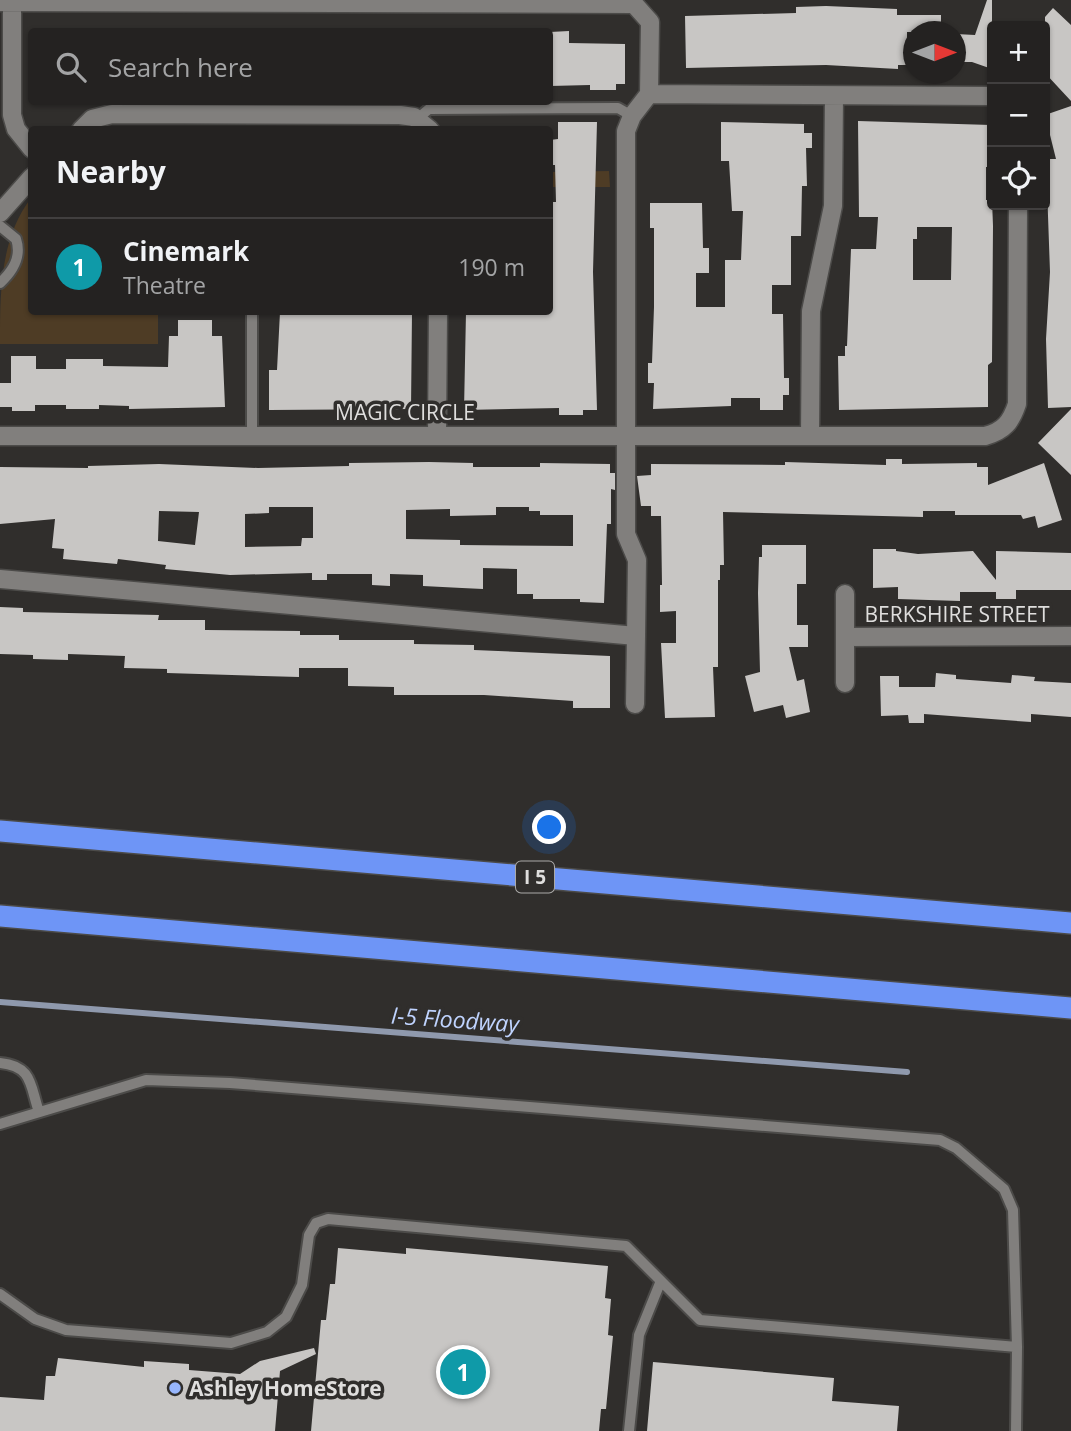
<!DOCTYPE html>
<html lang="en">
<head>
<meta charset="utf-8">
<style>
	:root { --surface:#242221; --page:#302f2e; --text:#f1f3f6; --muted:#a3a4a5; --line:#413f3f; --accent:#d93025 }
	body { margin:0; font-family:"Open Sans",sans-serif; background:var(--page); color:var(--text) }
	.controls { position:absolute; right:21px; top:21px; display:grid; overflow:hidden; border-radius:7px; box-shadow:0 2px 5px #0004 }
	.controls button { width:63px; height:63px; display:grid; place-items:center; padding:0; border:0; border-bottom:2px solid var(--line); background:var(--surface); color:var(--text); font:35px sans-serif }
	.compass { position:absolute; left:903px; top:21px; width:63px; height:63px; border-radius:50%; background:var(--surface); box-shadow:0 2px 5px #0004; rotate:90deg }
	.you { position:absolute; left:550px; top:828px; width:24px; height:24px; margin:-18px; border:5px solid #fff; border-radius:50%; background:#1a73e8; box-shadow:0 0 0 10px #1a73e833 }
	.badge { display:grid; place-items:center; width:46px; height:46px; border-radius:50%; background:var(--accent); color:#fff; font-size:23px; font-weight:700 }
	.pin { position:absolute; translate:-50% -50%; border:4px solid #fff; box-shadow:0 2px 7px #0006 }
	.list { margin:0; padding:0; list-style:none }
	h2 { display:flex; justify-content:space-between; align-items:center; height:91px; margin:0; padding:0 28px; font-size:30px }
	h2 small { font-size:23px; font-weight:400; color:var(--muted) }
	.list li { display:grid; grid-template-columns:46px 1fr auto; gap:21px; align-items:center; box-sizing:border-box; height:98px; padding:0 28px; border-top:2px solid var(--line) }
	.list b { display:block; font-size:26px; white-space:nowrap }
	.list p { margin:0; font-size:23px; white-space:nowrap; color:var(--muted) }
	.list em { font-size:23px; font-style:normal; color:var(--muted) }
	.icon { flex:none; width:38px; height:38px; fill:none; stroke:currentColor; stroke-width:2; stroke-linecap:round; stroke-linejoin:round }
	.map { position:relative; flex:none; width:1071px; height:1431px; overflow:hidden }
	.search { position:absolute; background:var(--surface); box-shadow:0 2px 5px #0004; left:28px; top:28px; width:525px; height:77px; display:flex; align-items:center; gap:18px; box-sizing:border-box; padding:0 24px; border-radius:7px; color:var(--muted); font-size:26px }
	.panel { position:absolute; background:var(--surface); box-shadow:0 2px 5px #0004; left:28px; top:126px; width:525px; height:189px; border-radius:7px }
	.map>svg:first-child { display:block }
	.green { fill:#4e3c25 }
	.lines { fill:none; stroke-linecap:round; stroke-linejoin:round }
	.stream { stroke:#8f99ad; stroke-width:6 }
	.building { fill:#c8c6c4; fill-rule:evenodd }
	.service-casing { stroke:#4c4b49; stroke-width:14 }
	.minor-casing { stroke:#4c4b49; stroke-width:21 }
	.motorway-casing { stroke:#4c4b49; stroke-width:24 }
	.service { stroke:#817f7d; stroke-width:10 }
	.minor { stroke:#817f7d; stroke-width:18 }
	.motorway { stroke:#6e95f6; stroke-width:21 }
	.poi-dot { fill:#97b6fd; stroke:#302e2c; stroke-width:2.5 }
	.labels { text-anchor:middle; dominant-baseline:central; stroke-width:7; stroke-linejoin:round; paint-order:stroke }
	.shield { fill:#302e2c; stroke:#aaa9a8; stroke-width:2 }
	.shield-label { font-size:19px; font-weight:bold; fill:#dfdedd }
	.street-label { font-size:21px; fill:#dfdedd; stroke:#302e2c }
	.poi-label { font-size:21px; font-weight:bold; fill:#dfdedd; stroke:#302e2c; text-anchor:start }
	.water-label { font-size:23px; font-style:italic; fill:#bfd3fe; stroke:#302e2c }
</style>
</head>
<body>
<div class="map">
<svg width="1071" height="1431" viewBox="0 0 1071 1431">
	<rect width="100%" height="100%" fill="#302e2c"/>
	<path class="green" d="M609 171 610 187H550V172Z
		M31 198 32 312H158V344H0C0 291 0 239 31 198Z"/>
	<g class="lines">
		<path class="stream" d="M0 1002 907 1072"/>
	</g>
	<path class="building" d="M987 0H992V69L972 62H956V34L975 35Z
		M826 6 897 9V15H941V32H907V65H898V69L826 65 686 68 685 16 796 13V7Z
		M1053 8 1071 25V101L1045 73V17Z
		M569 31V43L625 44V84H616V90H590V85L550 86V32Z
		M1071 106V407L1048 408 1046 339 1050 272 1046 159H1056L1045 115Z
		M858 121 991 125V167H986V200H992L993 226 992 362 988 365V407L839 410 838 356H845V346H847L851 249H876L878 217H859ZM917 227H952L951 280H913V239H917Z
		M558 122H597L593 272 597 410H583V415H559V408L464 410 466 312H550V247L553 238 552 202H556L555 165H550V140L558 139Z
		M721 122 804 124V133H812V148H806L807 186H802L801 236H791V285H772V314H783L784 378H789V395H783V410H760V398H731V406L653 409 654 383H648V363H652L654 307V228H650V203H702L703 248H709V273H696V307H725V260H741L743 211H732L729 161H721Z
		M280 312H412L411 409 269 410V370H277Z
		M178 320H212V336H222L225 407 129 409V406L99 405V409H66V405H35V411H12V407H0V383H11V356H36V369H66V359H103V366L168 367 169 336H178Z
		M1071 409V475L1038 443Z
		M886 459H902V464L977 463V467H988V485L1044 463 1062 520 1038 528 1035 516 1023 519 1021 515H955V511H923V517L723 512 724 565H720V580H718V667H713L715 717 665 718 661 643H676V611L660 612V585H662L661 516H651V506H641L637 476 651 475V464L785 465V462L886 465Z
		M429 462 473 463V467H540V463L610 464V473H615V490L611 489V524H607L604 603 580 602V599H533V594H517V569L483 568V589L462 588 423 586V575L390 574V586L372 585V574H327V580H312V573L230 575 165 569 166 565 118 559 117 564 63 559 64 549 52 548 55 519 0 524V467L88 468V466L159 464 258 468 349 466V463ZM269 507H313V538H302L301 546 245 547V514L269 513ZM496 507H529V511H540V515H573V546L460 545V540L406 539V510L450 509V516L496 515ZM159 511 199 512 195 545 158 541Z
		M762 545H806V584H797V625H808V647H789L797 681 804 679 810 712 786 718 783 705 754 712 745 676 760 672 758 593 759 557H762Z
		M873 549H896V551L918 554 973 551 996 580V551L1071 553V590H1016V599H996V592H960V601L898 599V587L873 588Z
		M0 607 23 608V612L159 615 158 620H205V630L300 631V635H339V640H414V644L474 645V650L610 656V708H573V701L484 695H394V687L348 686V668H299V677L167 673V669L124 668 125 656 68 654V660L33 659V655L0 654Z
		M936 673 956 675V679L1011 683 1012 675 1035 677 1034 681 1071 683V717L1031 714V722L924 714V723H909L908 715 881 716 880 676H899V687H935Z
		M338 1248 406 1254V1248L608 1266 605 1298 611 1299 608 1335 613 1336 606 1409H601L599 1431H311L321 1320H326L330 1284H335Z
		M314 1348 316 1354 280 1371 275 1431H0V1397L44 1400 46 1376H55L58 1358 144 1367V1361L189 1364V1370L240 1374 260 1361Z
		M653 1362 834 1378 832 1401 899 1406 897 1431H647Z"/>
	<g class="lines">
		<defs>
			<path id="service" d="M417 119 429 109 618 108 632 116
				M0 226 16 239C22 257 13 271 0 283
				M252 312V435
				M0 1063C33 1066 30 1086 39 1112
				M0 1124 146 1080 230 1083 940 1140 956 1148 1004 1189 1013 1210 1017 1347 1016 1431
				M0 1294 35 1319 66 1330 231 1343 267 1332 286 1317 302 1285 309 1235 316 1223 328 1219 626 1246 700 1320 1017 1347
				M629 1431 639 1335 660 1283"/>
			<path id="minor" d="M12 0V115L16 129 32 149
				M0 2 634 4 650 22 649 94
				M81 130 92 119 112 114 400 115 414 117 430 130
				M0 213 32 177
				M437 435 438 312
				M0 436H985C1004 431 1011 422 1017 404L1018 205
				M810 436 811 311 833 206 834 96
				M0 579 636 636 637 560 626 534V131L632 116 649 94 992 96
				M845 594V637L1071 636
				M845 683V637
				M635 704 636 636"/>
			<path id="motorway" d="M0 831 1071 923
				M0 916 1071 1008"/>
		</defs>
		<use href="#service" class="service-casing"/>
		<use href="#minor" class="minor-casing"/>
		<use href="#motorway" class="motorway-casing"/>
		<use href="#service" class="service"/>
		<use href="#minor" class="minor"/>
		<use href="#motorway" class="motorway"/>
	</g>
	<circle class="poi-dot" cx="175" cy="1388" r="7"/>
	<g class="labels">
		<rect class="shield" x="516" y="861.5" width="38" height="31" rx="5"/>
		<g class="shield-label">
			<text x="535" y="877">I 5</text>
		</g>
		<g class="street-label">
			<text x="405" y="412">MAGIC CIRCLE</text>
			<text x="957" y="614">BERKSHIRE STREET</text>
		</g>
		<g class="poi-label">
			<text x="189" y="1388">Ashley HomeStore</text>
		</g>
		<g class="water-label">
			<text transform="translate(455 1019) rotate(4)">I-5 Floodway</text>
		</g>
	</g>
</svg>
<div class="controls">
<button>+</button>
<button>−</button>
<button><svg class="icon" aria-label="locate" viewBox="0 0 24 24"><circle cx="12" cy="12" r="6"/><path d="M12 2v4M12 18v4M2 12h4M18 12h4"/></svg></button>
</div>
<svg class="compass" viewBox="-18 -18 36 36"><path d="M0-13l5 13h-10z" fill="#e53935"/><path d="M0 13l5-13h-10z" fill="#a3a4a5"/></svg>
<div class="you"></div>
<div class="pin badge" style="left:463px;top:1372px;background:#0f9aa8">1</div>
<div class="search"><svg class="icon" aria-label="search" viewBox="0 0 24 24"><circle cx="10" cy="10" r="6"/><path d="M15 15l6 6"/></svg>Search here</div>
<section class="panel">
<h2>Nearby<small></small></h2>
<ul class="list">
<li><span class="badge" style="background:#0f9aa8">1</span><div><b>Cinemark</b><p>Theatre</p></div><em>190 m</em></li>
</ul>
</section>
</div>
</body>
</html>
